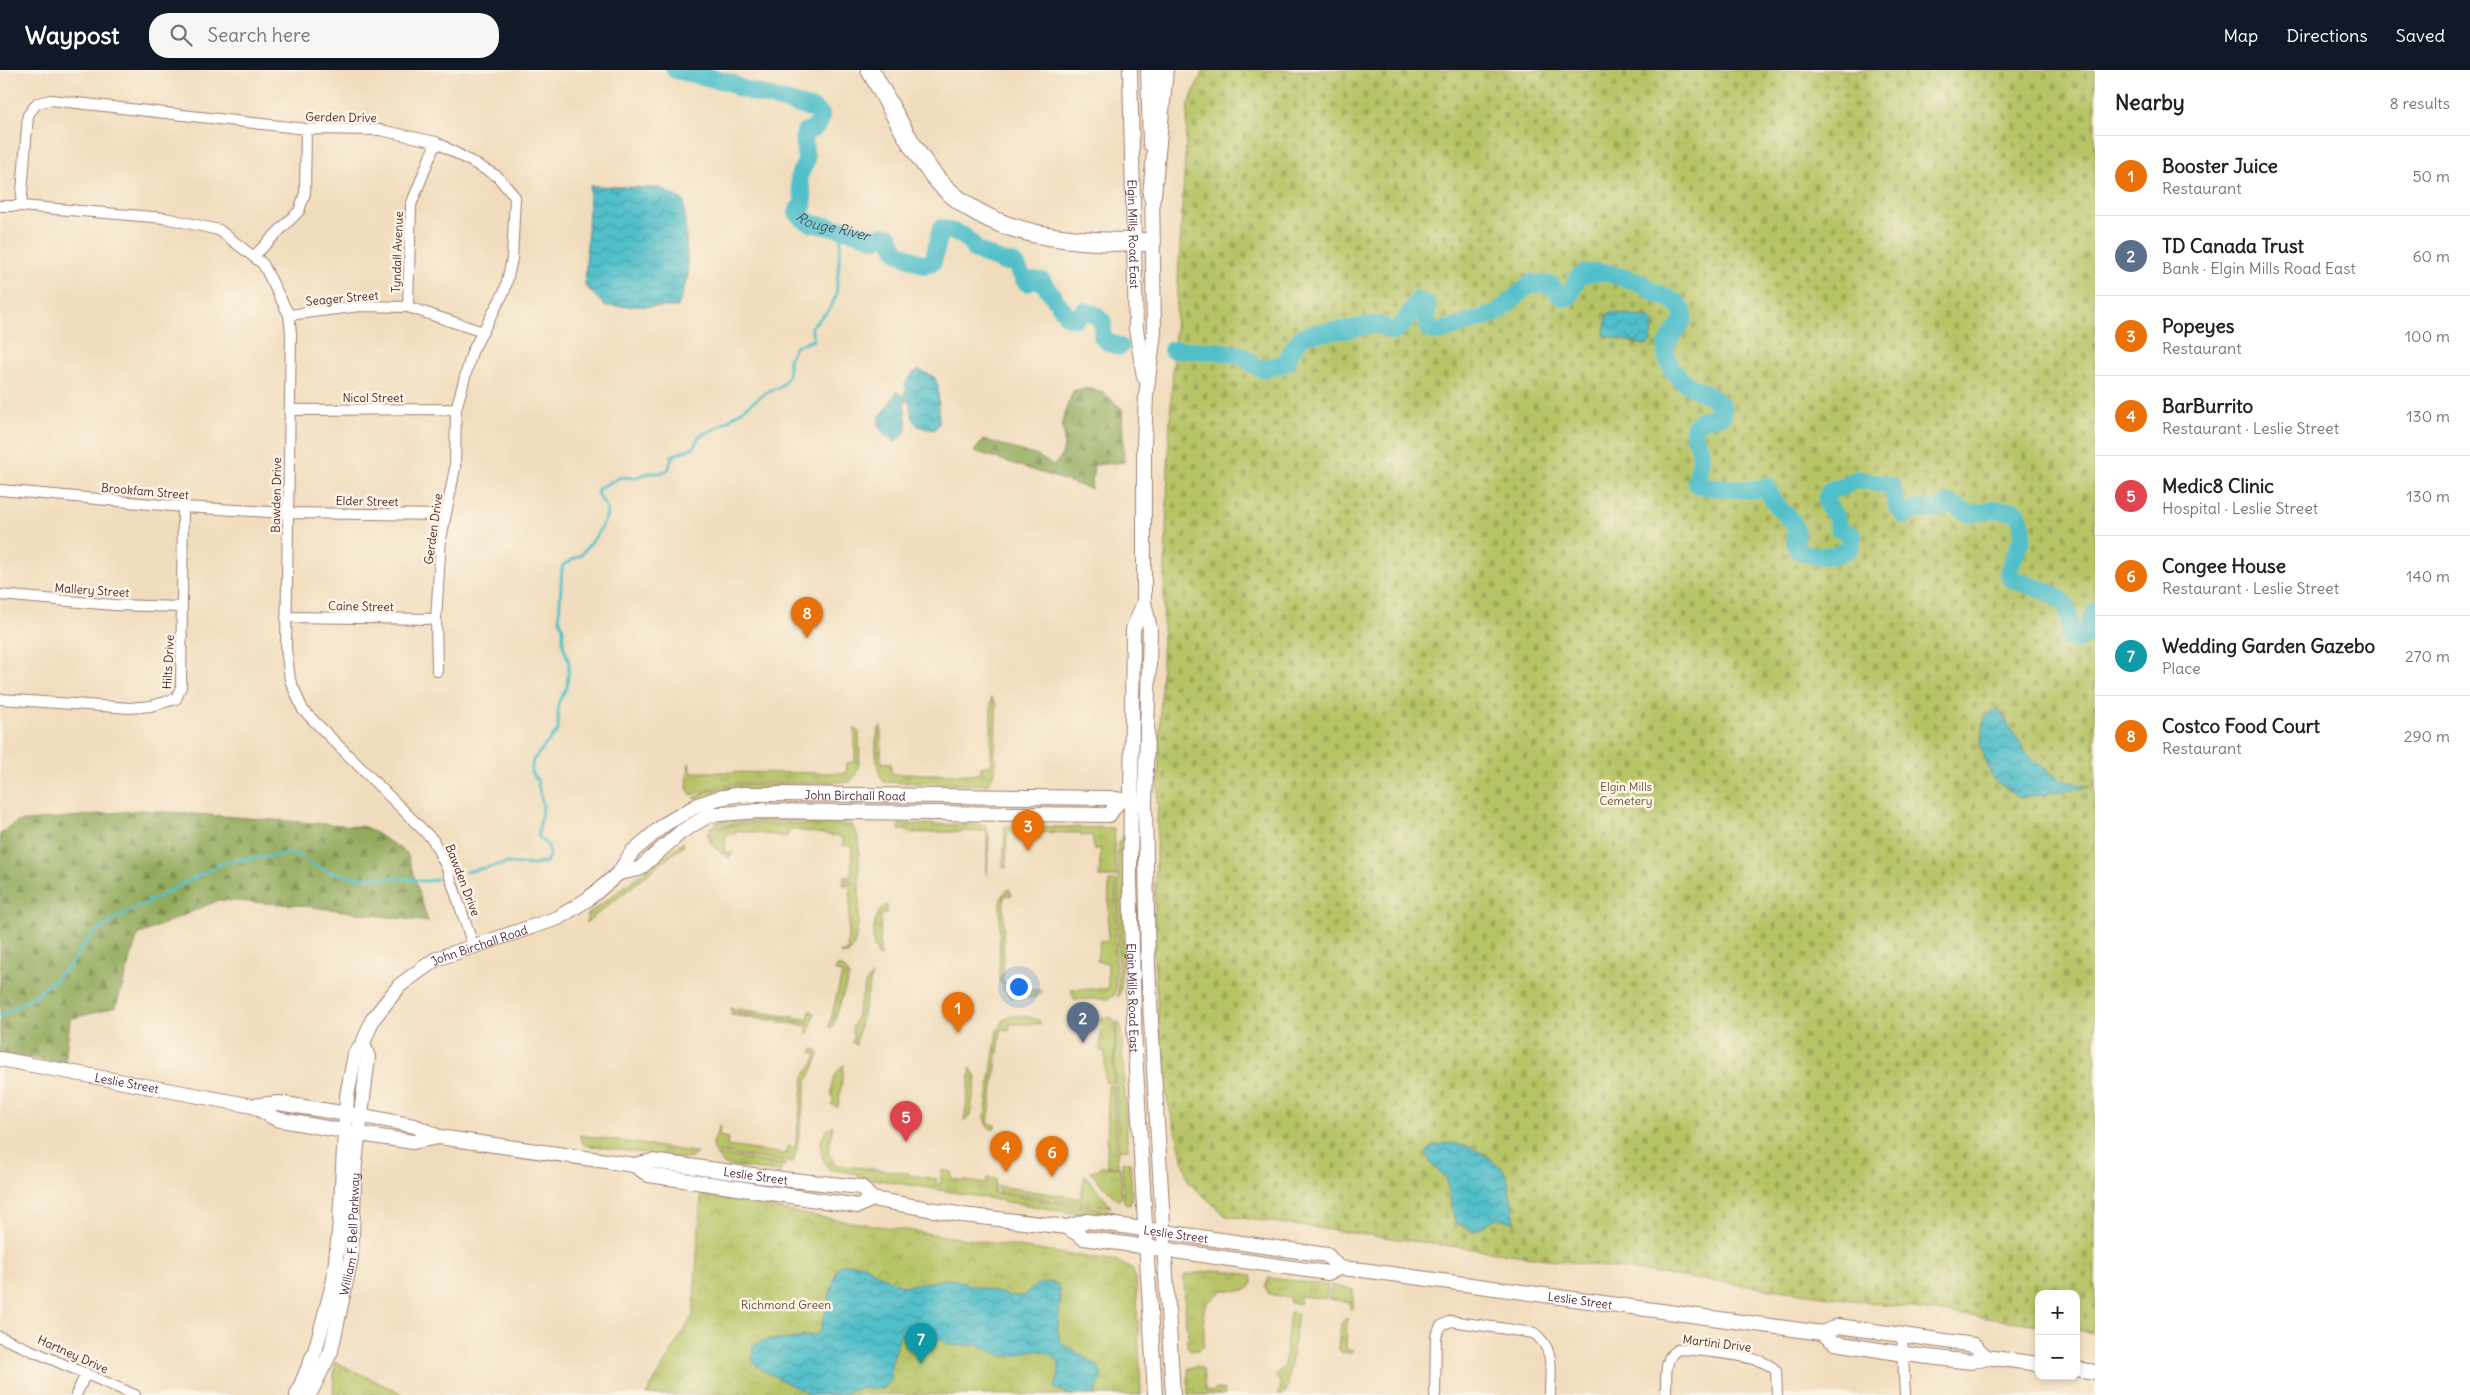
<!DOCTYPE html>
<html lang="en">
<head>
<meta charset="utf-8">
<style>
	:root { --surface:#fff; --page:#f6f6f6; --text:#222; --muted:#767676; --line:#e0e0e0; --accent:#111827 }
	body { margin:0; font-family:Delius,sans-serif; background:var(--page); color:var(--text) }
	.controls { position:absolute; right:15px; bottom:15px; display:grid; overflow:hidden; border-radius:10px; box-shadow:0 2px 8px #0003 }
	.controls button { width:45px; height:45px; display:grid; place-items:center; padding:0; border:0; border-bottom:1px solid var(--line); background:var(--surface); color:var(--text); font:25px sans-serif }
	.you { position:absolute; left:1018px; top:916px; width:18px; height:18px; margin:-12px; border:4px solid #fff; border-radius:50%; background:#1a73e8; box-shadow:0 0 0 8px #1a73e833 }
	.badge { display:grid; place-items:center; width:32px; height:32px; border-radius:50%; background:var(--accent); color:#fff; font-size:16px; font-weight:700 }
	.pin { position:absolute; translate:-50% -41px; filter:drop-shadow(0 1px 2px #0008) }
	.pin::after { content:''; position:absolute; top:26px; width:18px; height:15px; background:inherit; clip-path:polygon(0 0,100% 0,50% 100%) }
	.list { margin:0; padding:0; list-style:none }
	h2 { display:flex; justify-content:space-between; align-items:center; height:65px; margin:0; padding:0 20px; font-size:21px }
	h2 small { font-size:16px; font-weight:400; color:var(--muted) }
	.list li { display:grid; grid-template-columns:32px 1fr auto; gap:15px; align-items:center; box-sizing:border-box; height:80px; padding:0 20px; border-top:1px solid var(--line) }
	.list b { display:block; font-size:19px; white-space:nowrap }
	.list p { margin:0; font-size:16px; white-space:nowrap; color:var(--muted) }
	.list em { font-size:16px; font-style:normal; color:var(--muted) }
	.icon { flex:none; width:28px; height:28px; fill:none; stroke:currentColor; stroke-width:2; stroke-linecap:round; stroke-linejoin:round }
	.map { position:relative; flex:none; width:2095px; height:1325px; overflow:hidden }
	header { display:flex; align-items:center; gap:30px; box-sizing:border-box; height:70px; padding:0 25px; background:var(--accent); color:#fff }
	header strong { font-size:24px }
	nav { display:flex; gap:28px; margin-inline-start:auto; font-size:18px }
	.search { width:350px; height:45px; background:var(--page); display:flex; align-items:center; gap:12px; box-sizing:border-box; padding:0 18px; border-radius:20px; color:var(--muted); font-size:19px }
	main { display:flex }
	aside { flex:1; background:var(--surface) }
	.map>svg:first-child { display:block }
	.grass { fill:url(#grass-tufts); stroke:#807248 }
	.forest { fill:url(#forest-firs); stroke:#6e6443 }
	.cemetery { fill:url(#cemetery-stones); stroke:#807248 }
	.park { fill:url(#park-crowns); stroke:#807248 }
	.water { fill:url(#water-waves); stroke:#4e6f7a }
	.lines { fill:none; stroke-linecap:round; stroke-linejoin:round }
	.stream { stroke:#51bfca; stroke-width:3 }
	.river { stroke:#51bfca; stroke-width:18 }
	.street-casing { stroke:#9e7e74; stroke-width:12 }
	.secondary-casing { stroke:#9e7e74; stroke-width:16 }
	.highway-casing { stroke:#9e7e74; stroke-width:20 }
	.street { stroke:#fff; stroke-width:10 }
	.secondary { stroke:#fff; stroke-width:14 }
	.highway { stroke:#fff; stroke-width:18 }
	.labels { text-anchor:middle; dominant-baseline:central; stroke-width:5; stroke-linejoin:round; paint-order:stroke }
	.street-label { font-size:12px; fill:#4a1f2b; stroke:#fcf5e5 }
	.park-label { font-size:12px; fill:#6b513d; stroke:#fcf5e5 }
	.water-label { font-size:14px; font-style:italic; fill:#4c5763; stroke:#fcf5e5 }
</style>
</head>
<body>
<header>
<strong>Waypost</strong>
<div class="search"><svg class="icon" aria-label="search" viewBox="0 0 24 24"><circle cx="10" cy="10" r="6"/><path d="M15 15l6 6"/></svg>Search here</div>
<nav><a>Map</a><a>Directions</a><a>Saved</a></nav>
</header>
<main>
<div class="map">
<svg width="2095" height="1325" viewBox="0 0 2095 1325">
	<defs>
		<pattern id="grass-tufts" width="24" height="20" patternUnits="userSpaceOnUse" patternTransform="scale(1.25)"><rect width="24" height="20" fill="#b7c466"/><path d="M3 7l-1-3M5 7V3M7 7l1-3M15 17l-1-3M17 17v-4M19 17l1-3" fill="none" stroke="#9fa859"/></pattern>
		<pattern id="forest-firs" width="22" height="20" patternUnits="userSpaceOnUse" patternTransform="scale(1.25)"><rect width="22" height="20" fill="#91aa5b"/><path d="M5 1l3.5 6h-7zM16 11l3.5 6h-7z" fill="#788a4b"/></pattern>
		<pattern id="cemetery-stones" width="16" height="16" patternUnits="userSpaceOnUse" patternTransform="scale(1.25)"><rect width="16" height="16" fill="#b7c466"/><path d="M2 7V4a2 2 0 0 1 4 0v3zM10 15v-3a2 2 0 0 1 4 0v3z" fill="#9fa859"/></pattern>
		<pattern id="park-crowns" width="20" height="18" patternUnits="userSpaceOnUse" patternTransform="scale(1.25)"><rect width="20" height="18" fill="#b7c466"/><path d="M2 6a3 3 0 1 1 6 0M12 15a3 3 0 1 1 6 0" fill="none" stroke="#9fa859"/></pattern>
		<pattern id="water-waves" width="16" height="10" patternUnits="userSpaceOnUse" patternTransform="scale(1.25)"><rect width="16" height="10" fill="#51bfca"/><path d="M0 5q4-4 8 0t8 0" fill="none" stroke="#459ba4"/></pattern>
	</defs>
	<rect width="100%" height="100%" fill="#fcf5e5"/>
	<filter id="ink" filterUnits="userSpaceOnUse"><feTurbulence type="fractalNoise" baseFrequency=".02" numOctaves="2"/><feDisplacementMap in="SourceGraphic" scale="10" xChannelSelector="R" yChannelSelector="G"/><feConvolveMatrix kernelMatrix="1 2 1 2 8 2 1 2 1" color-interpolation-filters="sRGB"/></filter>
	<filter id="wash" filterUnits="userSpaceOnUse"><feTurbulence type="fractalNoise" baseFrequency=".0096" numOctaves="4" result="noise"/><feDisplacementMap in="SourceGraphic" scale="20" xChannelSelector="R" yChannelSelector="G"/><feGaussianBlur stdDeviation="1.12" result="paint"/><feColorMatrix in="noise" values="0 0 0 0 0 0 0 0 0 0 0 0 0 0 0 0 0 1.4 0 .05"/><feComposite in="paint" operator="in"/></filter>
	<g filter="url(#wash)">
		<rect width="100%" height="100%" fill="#f1ddbd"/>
		<path class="grass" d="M991 627 996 634 995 701 988 715 884 712C876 702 872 666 881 656V692L891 693V704H981V697L991 695Z
			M855 658 859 662C859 679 863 700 850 712L741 713 722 716 691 725 687 718 689 693 691 702 846 703 847 693 855 692Z
			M740 715H833L841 718 699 729 694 728 709 721Z
			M737 747H833L848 751H748L709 759 718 752Z
			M751 753 852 755 859 769V810H843L844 807 851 806 852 776 843 775V767L790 759 787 767 736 760 735 764H726L724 782 733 783 729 788C720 783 708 774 708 763L729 756Z
			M899 754 985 755 989 765 987 806V761L909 763V760H899Z
			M1005 756 1114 758 1116 807H1099L1101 779H1093V766L1081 765V763L1012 762 1007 767 1006 798 1003 797Z
			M1125 764 1126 804 1121 920 1118 927V773Z
			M683 772V776L586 853 587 845Z
			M1109 811H1116L1115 925 1108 929H1074L1071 919H1108V893L1097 891 1100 871 1108 870Z
			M843 812 859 813C859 829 861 873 848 884H841L840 882H847L851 816 843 815Z
			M1009 819 1012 825 1004 826 1003 912H999L1000 832 1003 824Z
			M887 835V844H881L880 887 877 886C878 880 875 880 874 875 871 864 876 838 887 835Z
			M837 896 844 898 849 906 832 958 829 957 842 904 835 901Z
			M872 905 856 973V975L852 972 854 968 852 960 866 912Z
			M1002 913H1011V920H1042V923L1031 928H1011L1003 920Z
			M731 938 808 949 810 940 814 943 812 953 731 941Z
			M731 943 808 953 812 955 807 964V956L730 945Z
			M1010 946H1025L1039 950 1041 954H1010L1009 961 1001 960 988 1053 996 1055 993 1060 986 1055 985 1047 997 960 1000 958 1004 949Z
			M1102 947 1112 948 1116 954 1113 1013 1105 1012V981H1100Z
			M1118 951 1121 957 1128 1079 1119 1080 1114 996Z
			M813 979 817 980 819 985 807 1012 797 1079 793 1093 714 1082 713 1073 720 1054 719 1066 728 1068 727 1076 785 1084 787 1076 795 1077 804 1007 817 986 811 982Z
			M844 995 838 1037V1038L831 1034 834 1032C828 1022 834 1001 844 995Z
			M971 998 976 1008 970 1046 964 1052Z
			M1108 1015H1113L1118 1096H1107Z
			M833 1056 828 1083 836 1095 909 1103 910 1105 937 1109 936 1114 940 1115 942 1100 952 1102V1109L986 1114 987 1108 996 1109 994 1123 1114 1141 1118 1146 1107 1148C1024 1136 942 1119 859 1107V1104L828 1099C819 1085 816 1065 833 1056Z
			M580 1065 694 1082 697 1083 691 1088 683 1089 585 1075 581 1071Z
			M716 1085H719L786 1095 781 1098V1101L777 1102 725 1095Z
			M1122 1092H1130L1132 1124 1130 1135 1124 1132Z
			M1100 1097H1120L1122 1127 1118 1131 1090 1102 1099 1100Z
			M1085 1105 1111 1137 1079 1134Z
			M998 1116 1078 1128 1077 1133 998 1122Z
			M1218 1200 1251 1205C1257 1226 1235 1220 1223 1220L1206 1234 1204 1239V1276L1200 1280H1190L1187 1276 1188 1256H1186L1184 1208 1185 1205Z
			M1269 1208 1328 1215 1326 1229 1300 1226 1299 1234 1290 1233V1228L1269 1224 1265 1217Z
			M1331 1215 1353 1220V1238L1350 1239V1232L1329 1229Z
			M1290 1242 1298 1243 1287 1321H1285L1284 1325H1278L1281 1314 1275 1305 1284 1297Z
			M1347 1248 1346 1279 1354 1280 1349 1283 1341 1282 1338 1278 1341 1253Z
			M1197 1296 1203 1299 1205 1320 1212 1322 1217 1319 1224 1320 1225 1325H1188V1301L1189 1298Z"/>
		<path class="forest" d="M1085 318 1103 322 1122 339 1124 392 1094 395 1091 419 974 381 984 369 1037 386 1054 395C1071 378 1061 366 1063 349 1065 340 1070 330 1073 321Z
			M143 740 366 757 407 783 428 852 297 835 219 830 138 865 116 937 70 949 65 993 0 984V764L17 752Z"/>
		<path class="cemetery" d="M1203 0H2095V1263L2076 1260V1224H2039V1255L1226 1146 1189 1113 1164 1017 1153 881 1169 367 1188 35Z"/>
		<path class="park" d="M701 1124 819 1147 1118 1192 1131 1198 1136 1207 1141 1325H646L693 1245Z
			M335 1292 405 1325H333Z"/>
		<path class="water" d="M590 116 660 118 684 131 688 205 678 237 605 236 585 216Z
			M1611 242 1649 248 1654 252 1651 272 1645 275 1606 266 1604 261 1608 244Z
			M1178 274 1218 281 1192 284H1179L1172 281 1173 277Z
			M919 300 934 307 938 316 939 354 934 360C910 356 914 352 909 331L904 332 907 356 904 365 894 372V368L886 366 879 357V348L897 322 903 327 907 318 905 315 913 303Z
			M1998 638 2029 687 2061 710 2090 717 2019 728 1993 709 1980 676 1985 646Z
			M1450 1073 1470 1077 1485 1085 1503 1099 1508 1111 1515 1152 1497 1148 1473 1162 1455 1152 1446 1108 1430 1092 1426 1082 1433 1076Z
			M842 1194H862L887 1209 904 1216 950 1209 1010 1226H1024L1036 1215 1049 1212 1057 1214C1066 1236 1052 1251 1061 1273L1097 1295 1102 1306 1095 1325H1070L1054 1318C1058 1309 1063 1297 1055 1289 1033 1270 1024 1289 1004 1286 995 1284 988 1278 979 1275 971 1273 961 1278 953 1275 930 1269 928 1252 900 1266L891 1296 892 1309 883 1319 863 1318 837 1325H810L759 1298 752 1290 753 1276 768 1269 782 1270 816 1265 820 1261 837 1199Z"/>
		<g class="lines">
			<path class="stream" d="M309 793C342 810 360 807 395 808 410 808 423 814 437 809
				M466 802 507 793 534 795 546 792 550 784 548 776 538 766 543 736 537 710 531 702 533 690 558 660V633L567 617 569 592 563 575V559L559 547 562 499 563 495 581 485 599 462 607 445V438L597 423 599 418 621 407 634 408 649 403H661L669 399 672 386 694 377 699 366C725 357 747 334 771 320 775 318 779 319 782 315 790 305 789 301 789 290 790 286 794 280 796 276L814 270 811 257 829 240 836 226 841 168 845 162
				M0 946 35 926 70 896 88 869 113 850 225 792 292 783 302 787"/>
			<g class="river">
				<path id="s1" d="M675 0 732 13 739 18 813 39 821 45C821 56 814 59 805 62 802 71 806 81 806 90 805 97 799 101 799 109 800 118 805 127 803 136L799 138 797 143C807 156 822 155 837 158 850 161 863 164 876 169L881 166 890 167 897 182 924 195 933 192 941 158 962 165 973 175 974 179 1003 192H1012C1021 199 1020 207 1027 213L1033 210 1042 211 1068 247 1076 248 1084 241 1094 244 1103 252 1102 267 1108 272 1120 277"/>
				<path d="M1172 280 1218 281 1240 285 1257 297 1264 299 1288 292 1290 282 1301 268 1309 264 1350 259 1376 254 1394 262 1404 253 1417 231 1428 235C1426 248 1423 260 1439 262L1497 243 1531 213 1551 215 1558 224 1565 228 1569 227 1578 207 1585 203 1604 202 1642 213 1652 221 1676 232 1684 243C1686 260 1655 268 1670 295 1684 322 1710 319 1723 338V345L1701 350C1685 363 1700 370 1701 383 1702 391 1698 403 1696 411L1699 416 1750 420 1767 417 1774 432 1794 454 1797 463 1795 472 1798 480C1810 488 1839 488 1850 478L1853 466 1839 459C1838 455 1837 449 1835 446 1829 436 1821 432 1831 420L1843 417 1857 409 1892 416 1898 439 1905 446 1916 439 1935 440 1949 433 1970 444 1990 440H2014C2038 467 2003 490 2010 508 2027 517 2063 521 2068 541 2071 551 2068 559 2070 568L2078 570 2085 566 2095 541"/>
			</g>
		</g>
	</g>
	<g filter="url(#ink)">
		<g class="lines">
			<defs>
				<path id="street" d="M0 136H21L165 148 219 160 263 194 289 245 291 263 286 578 290 610 303 640 433 770 447 798 473 875
					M21 136 28 45 37 33 51 30 306 59 380 60 436 72 497 106 515 127 512 189 505 220 472 282 456 339 455 398 441 469 436 549 437 601
					M254 186 299 141 305 123 306 59
					M408 237 411 135 436 72
					M289 245 360 236 408 237 483 262
					M290 340 456 339
					M0 420 183 437 288 443 445 445
					M0 525 114 535 182 537
					M286 547 436 549
					M0 629 130 638 151 636 176 629 181 617 183 437
					M1902 1266 1905 1325
					M0 1267 135 1325
					M76 1325 86 1303
					M1435 1325 1436 1266 1441 1256 1451 1251 1534 1263C1556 1280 1550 1300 1550 1325
					M1666 1325C1667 1311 1662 1284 1680 1279 1701 1281 1764 1284 1776 1301L1777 1325"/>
				<g id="secondary">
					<path id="s2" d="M1130 0 1136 259 1144 307"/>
					<path d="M1148 0 1150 74"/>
					<path d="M1152 116 1154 262 1146 326 1144 373V532L1150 559 1145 734 1148 898 1173 1325"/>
					<path id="s3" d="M1144 532 1133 559 1130 809 1135 981 1155 1325"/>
					<path d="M619 803 639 799 681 762 709 745 759 741 1109 745 1119 731"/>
					<path id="s4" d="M0 989 253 1036 278 1033 380 1049 415 1056 439 1067 634 1095 652 1091 782 1109 861 1117 872 1129 963 1145 1067 1157 1087 1151 1327 1185 1339 1198"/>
					<path d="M253 1036 276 1049 360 1064 413 1072 439 1067"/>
					<path d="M634 1095 649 1105 858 1136 872 1129"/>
					<path id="s5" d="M1067 1157 1084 1168 1328 1203 1339 1198 1362 1200 1822 1263 1835 1273 1904 1284 1971 1292 1986 1287 2039 1294"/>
					<path d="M1822 1263 1838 1256 1974 1275 1986 1287"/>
					<path d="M2076 1299 2095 1302"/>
					<path id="s6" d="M297 1325 316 1278 334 1210 340 1151 347 1026 355 984 363 973 373 949 400 915 436 889 558 848 588 829 619 803 632 782 665 754 698 735 719 728 742 724H780L1109 728 1145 734"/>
					<path id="s7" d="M309 1325 331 1281 351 1188 355 1093 368 987 363 973"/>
				</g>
				<path id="highway" d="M870 0C892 37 911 81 940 113 995 171 1077 172 1152 172
					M1152 125 1164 0"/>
			</defs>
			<use href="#street" class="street-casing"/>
			<use href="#secondary" class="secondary-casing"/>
			<use href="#highway" class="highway-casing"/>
			<use href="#street" class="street"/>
			<use href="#secondary" class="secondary"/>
			<use href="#highway" class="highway"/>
		</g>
	</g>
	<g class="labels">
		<g class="street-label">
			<text transform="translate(341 47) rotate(1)">Gerden Drive</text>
			<text stroke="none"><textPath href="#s2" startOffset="164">Elgin Mills Road East</textPath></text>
			<text transform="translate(397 182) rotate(-88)">Tyndall Avenue</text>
			<text transform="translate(342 228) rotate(-5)">Seager Street</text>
			<text x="373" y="327">Nicol Street</text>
			<text transform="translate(145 421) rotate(5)">Brookfam Street</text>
			<text transform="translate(276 425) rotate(-89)">Bawden Drive</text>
			<text transform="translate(367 431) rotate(1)">Elder Street</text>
			<text transform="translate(433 459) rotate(-82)">Gerden Drive</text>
			<text transform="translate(92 520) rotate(4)">Mallery Street</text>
			<text transform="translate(361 536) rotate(1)">Caine Street</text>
			<text transform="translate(168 592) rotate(-87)">Hilts Drive</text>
			<text stroke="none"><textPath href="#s6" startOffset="945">John Birchall Road</textPath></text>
			<text transform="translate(463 810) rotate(69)">Bawden Drive</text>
			<text stroke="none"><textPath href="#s6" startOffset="521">John Birchall Road</textPath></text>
			<text stroke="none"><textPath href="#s3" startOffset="398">Elgin Mills Road East</textPath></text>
			<text stroke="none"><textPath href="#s4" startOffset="129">Leslie Street</textPath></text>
			<text stroke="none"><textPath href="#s4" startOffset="768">Leslie Street</textPath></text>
			<text stroke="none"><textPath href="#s4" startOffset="1198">Leslie Street</textPath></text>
			<text stroke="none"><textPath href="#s7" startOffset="168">William F. Bell Parkway</textPath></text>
			<text stroke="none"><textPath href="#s5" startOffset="522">Leslie Street</textPath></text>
			<text transform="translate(1717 1273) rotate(7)">Martini Drive</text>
			<text transform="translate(73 1284) rotate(24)">Hartney Drive</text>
		</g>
		<g class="park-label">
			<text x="1626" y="716">Elgin Mills<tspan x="1626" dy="14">Cemetery</tspan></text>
			<text x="786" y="1234">Richmond Green</text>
		</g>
		<g class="water-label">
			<text stroke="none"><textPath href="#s1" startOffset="305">Rouge River</textPath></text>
		</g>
	</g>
</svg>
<div class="controls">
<button>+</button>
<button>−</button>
</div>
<div class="you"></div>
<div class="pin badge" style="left:958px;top:963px;background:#e8710a">1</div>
<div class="pin badge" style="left:1083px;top:973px;background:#5c6f8a">2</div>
<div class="pin badge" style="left:1028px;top:781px;background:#e8710a">3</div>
<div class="pin badge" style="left:1006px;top:1102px;background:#e8710a">4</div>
<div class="pin badge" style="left:906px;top:1072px;background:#e0444e">5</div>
<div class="pin badge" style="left:1052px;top:1107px;background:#e8710a">6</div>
<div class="pin badge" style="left:921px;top:1294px;background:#0f9aa8">7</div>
<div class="pin badge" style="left:807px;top:568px;background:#e8710a">8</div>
</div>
<aside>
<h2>Nearby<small>8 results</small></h2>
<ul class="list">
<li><span class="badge" style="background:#e8710a">1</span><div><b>Booster Juice</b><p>Restaurant</p></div><em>50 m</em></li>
<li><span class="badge" style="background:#5c6f8a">2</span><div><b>TD Canada Trust</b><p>Bank · Elgin Mills Road East</p></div><em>60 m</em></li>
<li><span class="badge" style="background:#e8710a">3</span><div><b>Popeyes</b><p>Restaurant</p></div><em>100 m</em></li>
<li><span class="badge" style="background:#e8710a">4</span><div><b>BarBurrito</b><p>Restaurant · Leslie Street</p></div><em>130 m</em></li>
<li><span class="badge" style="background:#e0444e">5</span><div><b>Medic8 Clinic</b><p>Hospital · Leslie Street</p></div><em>130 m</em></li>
<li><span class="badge" style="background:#e8710a">6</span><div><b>Congee House</b><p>Restaurant · Leslie Street</p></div><em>140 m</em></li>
<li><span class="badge" style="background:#0f9aa8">7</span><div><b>Wedding Garden Gazebo</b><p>Place</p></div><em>270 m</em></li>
<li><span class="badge" style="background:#e8710a">8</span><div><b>Costco Food Court</b><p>Restaurant</p></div><em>290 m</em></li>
</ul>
</aside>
</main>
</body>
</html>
